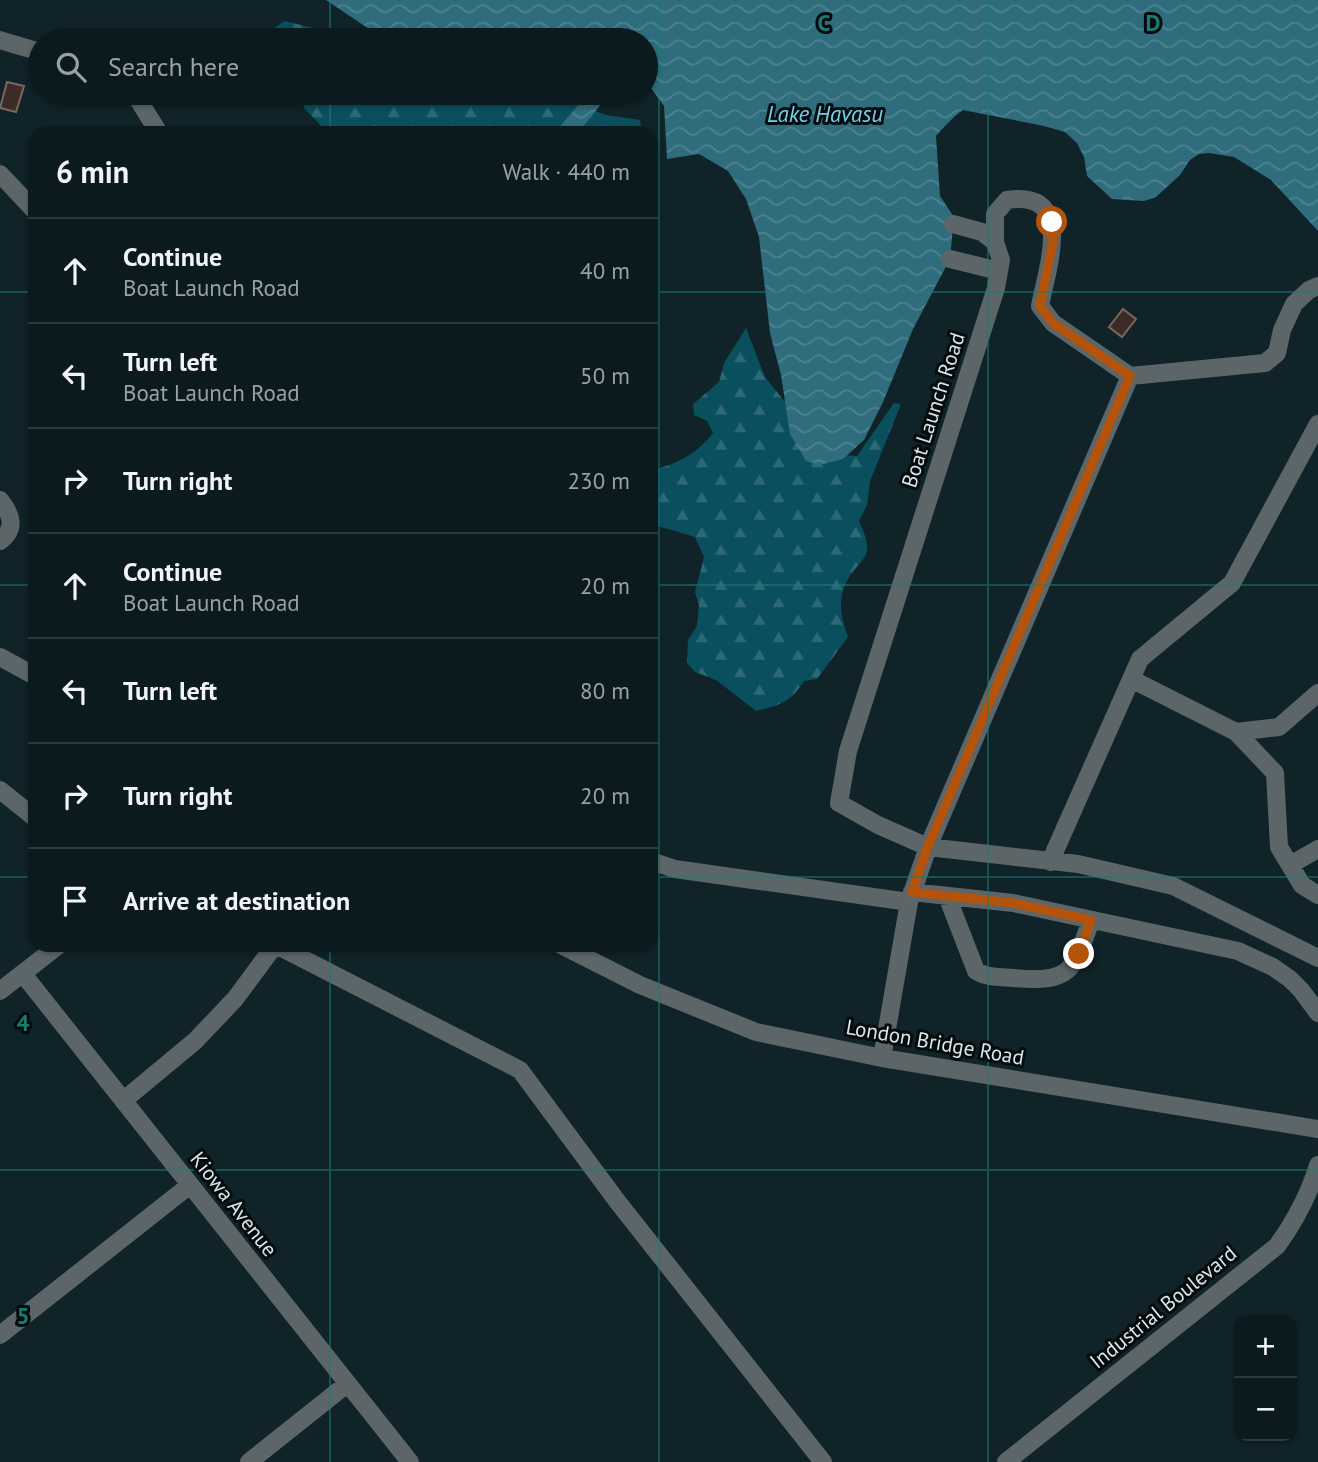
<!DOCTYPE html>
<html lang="en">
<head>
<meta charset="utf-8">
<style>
	:root { --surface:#0b1a1e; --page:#142327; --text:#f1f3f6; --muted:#9aa1a4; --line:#2b383c }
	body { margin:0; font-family:"PT Sans",sans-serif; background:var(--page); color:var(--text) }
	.controls { position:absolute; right:21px; bottom:21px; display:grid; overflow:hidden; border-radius:14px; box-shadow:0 2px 5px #0004 }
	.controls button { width:63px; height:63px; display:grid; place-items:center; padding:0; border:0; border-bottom:2px solid var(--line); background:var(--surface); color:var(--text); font:35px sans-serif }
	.stop { position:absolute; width:21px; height:21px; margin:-16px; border:5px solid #b45309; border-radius:50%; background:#fff }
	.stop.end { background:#b45309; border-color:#fff; box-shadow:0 2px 7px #0008 }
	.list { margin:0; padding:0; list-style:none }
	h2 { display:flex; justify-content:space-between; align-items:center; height:91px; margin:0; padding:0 28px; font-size:30px }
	h2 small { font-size:23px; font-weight:400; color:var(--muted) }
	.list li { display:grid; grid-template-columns:46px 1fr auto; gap:21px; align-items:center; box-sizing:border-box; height:105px; padding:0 28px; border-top:2px solid var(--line) }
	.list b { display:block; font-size:26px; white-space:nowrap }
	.list p { margin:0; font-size:23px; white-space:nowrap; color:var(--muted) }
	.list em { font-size:23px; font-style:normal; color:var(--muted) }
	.icon { flex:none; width:38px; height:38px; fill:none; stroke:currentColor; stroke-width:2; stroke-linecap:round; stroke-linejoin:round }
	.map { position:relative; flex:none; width:1318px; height:1462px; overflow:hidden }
	.search { position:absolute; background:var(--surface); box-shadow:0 2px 5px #0004; left:28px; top:28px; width:630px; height:77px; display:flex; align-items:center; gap:18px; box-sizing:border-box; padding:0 24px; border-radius:38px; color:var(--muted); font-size:26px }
	.panel { position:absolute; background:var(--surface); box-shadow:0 2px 5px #0004; left:28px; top:126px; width:630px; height:826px; border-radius:21px }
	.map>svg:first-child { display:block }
	.forest { fill:url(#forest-firs) }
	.water { fill:url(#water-waves) }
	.building { fill:#3d2b27; stroke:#7a6662; stroke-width:2 }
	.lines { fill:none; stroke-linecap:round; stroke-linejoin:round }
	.minor { stroke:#5c6668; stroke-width:18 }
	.route { stroke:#b45309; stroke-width:9 }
	.grid { fill:none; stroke:#197c74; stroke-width:2; stroke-opacity:0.55 }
	.labels { text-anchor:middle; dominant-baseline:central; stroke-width:6; stroke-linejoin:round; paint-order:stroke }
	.street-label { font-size:21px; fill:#dae6e9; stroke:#040b0d }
	.water-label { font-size:23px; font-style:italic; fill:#71d1ea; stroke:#040b0d }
	.grid-label { font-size:23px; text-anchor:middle; font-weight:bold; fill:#197c74; stroke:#040b0d; stroke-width:6; stroke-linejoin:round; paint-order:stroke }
</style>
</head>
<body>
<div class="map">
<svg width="1318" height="1462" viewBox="0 0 1318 1462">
	<defs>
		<pattern id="forest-firs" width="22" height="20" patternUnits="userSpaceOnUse" patternTransform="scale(1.75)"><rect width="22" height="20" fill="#0a4f5e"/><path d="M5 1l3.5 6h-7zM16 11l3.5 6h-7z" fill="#2d6875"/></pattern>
		<pattern id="water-waves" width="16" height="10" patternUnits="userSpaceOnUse" patternTransform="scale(1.75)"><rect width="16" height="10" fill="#306d7c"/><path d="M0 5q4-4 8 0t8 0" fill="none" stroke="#4d828f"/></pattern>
	</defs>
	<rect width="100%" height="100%" fill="#0f2328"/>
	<path class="forest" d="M285 21 354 38 358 40H255Z
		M297 93 549 94 606 115 640 120 642 133H328L305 109Z
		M746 328 765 377 827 454 857 456 894 403 901 404 870 481 867 505 859 521C863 530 870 544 866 554 863 562 854 569 849 577 837 598 840 615 848 637L817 679 804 681C790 703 780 705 756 711L716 680 695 672 687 663 688 640 697 626 699 605 695 592 704 557 695 537 651 524V478L656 469C681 462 696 454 713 433L707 421 694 415 693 404 719 382 724 363Z"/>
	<path class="water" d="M326 0H1318V231L1271 180 1234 157 1209 153 1199 154 1190 160 1180 175 1156 197 1144 201 1112 199 1087 176 1084 157 1077 143 1065 132 1044 126 963 110C955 115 943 128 936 136L940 196 954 217 950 259 913 329 883 402 864 440 843 459 819 465 806 461 790 434 781 375 770 333 759 237 746 199 728 171 699 154 667 159 664 106 646 81V40H398L378 35Z
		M589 93H610L578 133H554Z"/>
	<path class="building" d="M7 82 24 86 16 112 0 108Z
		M1123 309 1136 319 1122 337 1109 327Z"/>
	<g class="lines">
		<path class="minor" d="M0 40 40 52
			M134 93 159 133
			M0 174 35 211
			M953 224 982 232 995 242
			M950 259 999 271
			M1318 286 1309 290 1294 304 1282 330 1277 353 1265 363 1130 376 1053 323 1040 306C1047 268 1076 189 1007 200L995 214V242L1001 260 996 288 848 751 839 803 878 825 928 847 1078 864 1173 886 1318 958
			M0 500C11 514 17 528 0 541
			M0 657 35 676
			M1131 679 1236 732 1275 773 1279 847 1302 885 1318 895
			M1236 732 1279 727 1318 693
			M0 790 35 818
			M651 861 675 869 909 902
			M1050 862 1140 659 1232 583 1318 424
			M1290 865 1318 849
			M912 892 1013 903 1238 951 1273 967 1290 979 1301 990 1318 1013
			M947 896 976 971C988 978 1000 977 1014 978 1072 983 1073 971 1091 920
			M276 945 520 1070 617 1201 823 1462
			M561 945 640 985 756 1032 882 1058 1318 1129
			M23 974 410 1462
			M0 991 59 945
			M882 1058 909 902 928 847 1130 376
			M124 1100 195 1041 235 999 275 945
			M0 1335 190 1185
			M249 1462 347 1384
			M1006 1462 1277 1246C1295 1221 1309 1195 1318 1165"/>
	</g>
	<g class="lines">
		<path class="route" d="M1052 222 1053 241 1040 306 1053 323 1130 376 928 846 912 892 1013 903 1091 920 1079 954"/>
	</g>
	<path class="grid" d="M330 0V40M659 0V1462M988 0V1462M330 93V133M0 292H35M651 292H1318M0 585H35M651 585H1318M0 877H35M651 877H1318M330 945V1462M0 1170H1318"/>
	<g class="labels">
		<g class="street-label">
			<text transform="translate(933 410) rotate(-72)">Boat Launch Road</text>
			<text transform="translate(935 1042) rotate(10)">London Bridge Road</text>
			<text transform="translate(234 1204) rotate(52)">Kiowa Avenue</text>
			<text transform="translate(1163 1307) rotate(-39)">Industrial Boulevard</text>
		</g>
		<g class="water-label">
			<text x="825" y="113">Lake Havasu</text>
		</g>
	</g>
	<g class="grid-label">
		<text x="824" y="31">C</text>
		<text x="1153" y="31">D</text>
		<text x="23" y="1031">4</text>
		<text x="23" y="1324">5</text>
	</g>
</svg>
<div class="controls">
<button>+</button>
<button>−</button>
</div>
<div class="stop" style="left:1052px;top:222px"></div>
<div class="stop end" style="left:1079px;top:954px"></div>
<div class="search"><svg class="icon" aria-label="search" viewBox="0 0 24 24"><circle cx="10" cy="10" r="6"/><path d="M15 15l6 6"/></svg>Search here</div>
<section class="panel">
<h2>6 min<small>Walk · 440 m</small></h2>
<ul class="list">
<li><svg class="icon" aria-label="ahead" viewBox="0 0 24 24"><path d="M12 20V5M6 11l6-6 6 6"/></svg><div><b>Continue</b><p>Boat Launch Road</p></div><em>40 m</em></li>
<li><svg class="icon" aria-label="left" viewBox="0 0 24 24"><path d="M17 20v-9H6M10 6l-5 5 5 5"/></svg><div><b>Turn left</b><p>Boat Launch Road</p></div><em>50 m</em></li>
<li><svg class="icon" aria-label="right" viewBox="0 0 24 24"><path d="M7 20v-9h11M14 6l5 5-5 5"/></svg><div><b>Turn right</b></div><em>230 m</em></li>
<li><svg class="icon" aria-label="ahead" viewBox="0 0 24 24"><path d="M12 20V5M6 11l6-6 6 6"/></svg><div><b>Continue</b><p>Boat Launch Road</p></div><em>20 m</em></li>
<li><svg class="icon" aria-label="left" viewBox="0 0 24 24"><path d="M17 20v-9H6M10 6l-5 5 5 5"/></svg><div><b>Turn left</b></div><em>80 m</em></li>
<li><svg class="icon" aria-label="right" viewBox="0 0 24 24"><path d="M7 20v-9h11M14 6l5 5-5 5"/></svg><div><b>Turn right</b></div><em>20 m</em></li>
<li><svg class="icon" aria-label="arrive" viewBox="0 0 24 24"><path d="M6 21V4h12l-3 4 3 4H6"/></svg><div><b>Arrive at destination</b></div></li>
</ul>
</section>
</div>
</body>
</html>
